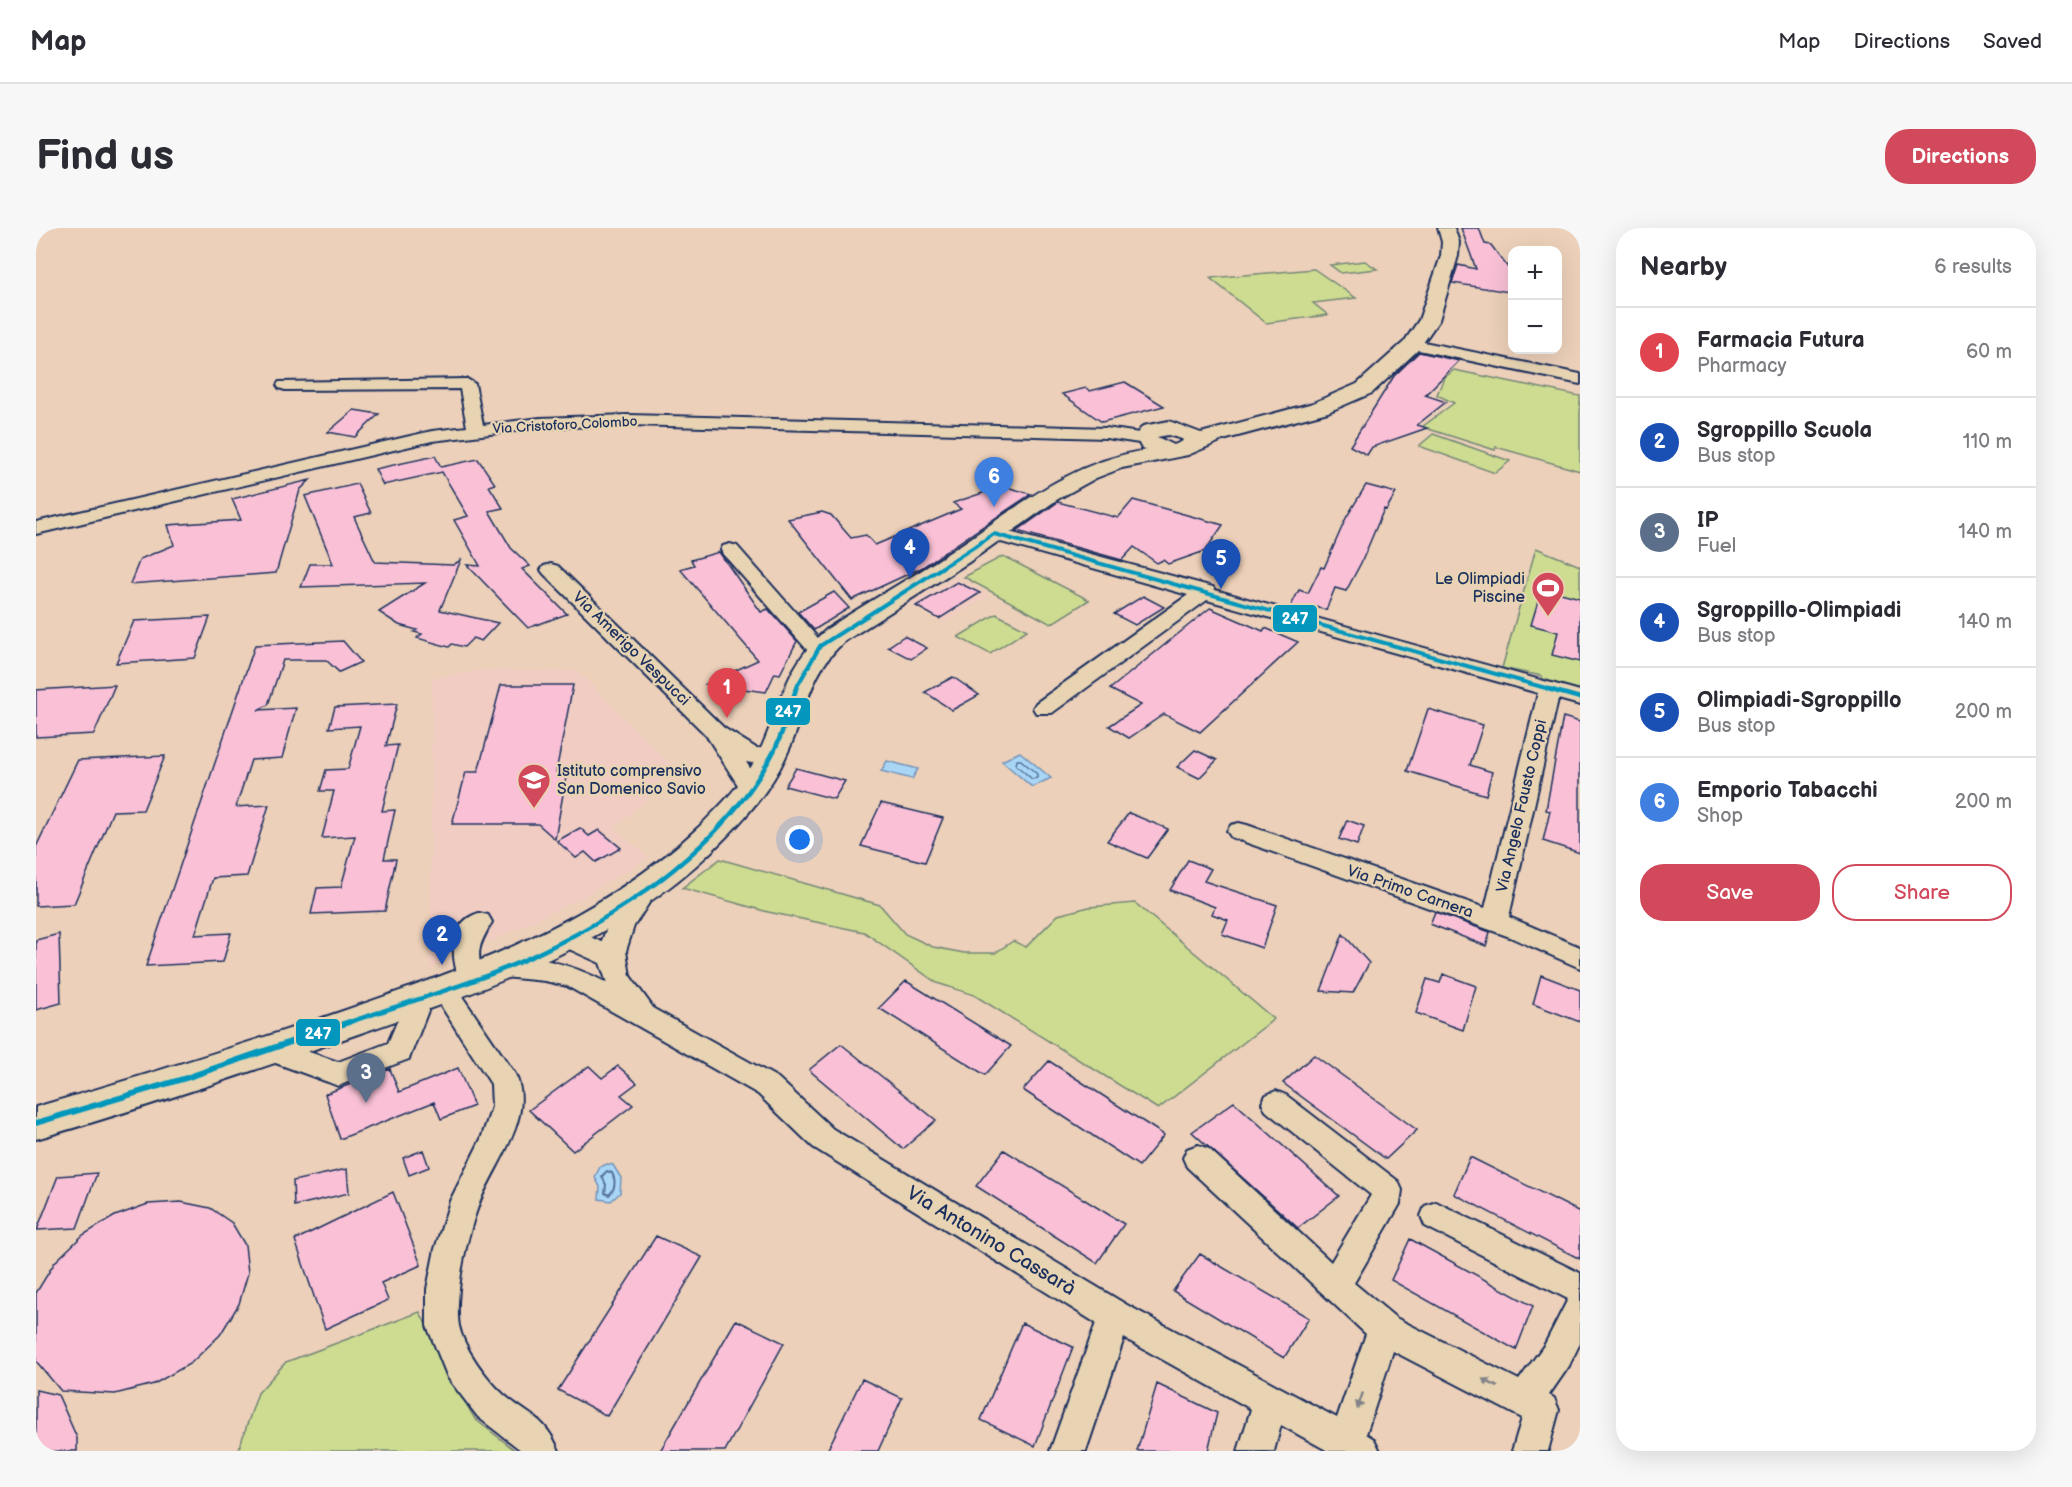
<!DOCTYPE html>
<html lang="en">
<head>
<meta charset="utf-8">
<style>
	:root { --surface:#fff; --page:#f7f7f7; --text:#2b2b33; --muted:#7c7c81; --line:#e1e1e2; --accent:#d1495b }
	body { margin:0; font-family:"Balsamiq Sans",sans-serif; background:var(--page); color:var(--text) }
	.controls { position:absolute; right:18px; top:18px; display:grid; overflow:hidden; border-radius:12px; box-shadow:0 6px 24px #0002 }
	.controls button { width:54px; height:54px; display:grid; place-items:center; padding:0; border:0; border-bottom:2px solid var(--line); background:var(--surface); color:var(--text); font:30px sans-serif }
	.you { position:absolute; left:764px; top:612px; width:21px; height:21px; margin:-15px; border:4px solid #fff; border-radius:50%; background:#1a73e8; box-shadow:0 0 0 9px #1a73e833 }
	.badge { display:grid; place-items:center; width:39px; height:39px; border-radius:50%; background:var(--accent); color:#fff; font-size:20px; font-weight:700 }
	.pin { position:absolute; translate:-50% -50px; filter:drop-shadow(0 2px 3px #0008) }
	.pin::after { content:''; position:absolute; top:32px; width:21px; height:18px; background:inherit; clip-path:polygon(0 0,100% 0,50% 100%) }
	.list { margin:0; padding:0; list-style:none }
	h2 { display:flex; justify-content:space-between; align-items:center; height:78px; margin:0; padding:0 24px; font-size:26px }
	h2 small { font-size:20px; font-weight:400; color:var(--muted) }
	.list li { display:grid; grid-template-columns:39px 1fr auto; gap:18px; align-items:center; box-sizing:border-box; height:90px; padding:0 24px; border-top:2px solid var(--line) }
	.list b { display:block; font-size:22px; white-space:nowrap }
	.list p { margin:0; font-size:20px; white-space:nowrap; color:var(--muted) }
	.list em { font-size:20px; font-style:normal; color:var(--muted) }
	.actions { display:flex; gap:12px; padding:18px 24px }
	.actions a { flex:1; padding:14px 0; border:2px solid var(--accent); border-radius:24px; text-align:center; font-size:21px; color:var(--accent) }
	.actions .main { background:var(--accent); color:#fff }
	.map { position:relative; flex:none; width:1544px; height:1223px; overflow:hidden; border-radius:24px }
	header { display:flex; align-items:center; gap:36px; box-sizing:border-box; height:84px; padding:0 30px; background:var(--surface); border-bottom:2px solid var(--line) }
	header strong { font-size:28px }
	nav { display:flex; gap:33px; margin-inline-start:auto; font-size:21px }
	.intro { display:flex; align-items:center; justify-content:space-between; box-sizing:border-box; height:144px; padding:0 36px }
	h1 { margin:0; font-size:42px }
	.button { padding:15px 27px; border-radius:24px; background:var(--accent); color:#fff; font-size:21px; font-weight:700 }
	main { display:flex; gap:36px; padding:0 36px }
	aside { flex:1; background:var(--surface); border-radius:24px; box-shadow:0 6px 24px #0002 }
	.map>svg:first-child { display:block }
	.built { fill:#f0ccc2 }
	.green { fill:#cddc90; stroke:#748677; stroke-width:1.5 }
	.water { fill:#aad6f6; stroke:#7193b9; stroke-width:1.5 }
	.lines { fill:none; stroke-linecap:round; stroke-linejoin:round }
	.shore-far1 { stroke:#54729b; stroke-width:1.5 }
	.shore { stroke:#54729b; stroke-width:2 }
	.building { fill:#fac1d6; stroke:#1b2f5e; stroke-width:1.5 }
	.minor-casing { stroke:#1b2f5e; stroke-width:4 }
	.major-casing { stroke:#1b2f5e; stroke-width:4 }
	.minor { fill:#e8d4b2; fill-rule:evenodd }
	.major { fill:#e8d4b2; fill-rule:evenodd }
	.bus-1-far2-casing { stroke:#e8d4b2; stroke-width:8 }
	.bus-1-far1-casing { stroke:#e8d4b2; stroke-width:9 }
	.bus-1-casing { stroke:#e8d4b2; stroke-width:10 }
	.bus-1-far2 { stroke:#0497bd; stroke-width:4 }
	.bus-1-far1 { stroke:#0497bd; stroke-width:4.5 }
	.bus-1 { stroke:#0497bd; stroke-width:6 }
	.oneway { fill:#828288 }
	.labels { text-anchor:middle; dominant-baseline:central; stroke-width:4.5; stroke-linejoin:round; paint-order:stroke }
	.far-street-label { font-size:14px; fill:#1b2f5e; stroke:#e8d4b2 }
	.poi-label { font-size:16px; fill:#1b2f5e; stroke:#e8d4b2; text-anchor:end }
	.street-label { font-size:16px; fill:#1b2f5e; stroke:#e8d4b2 }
	.near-street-label { font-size:20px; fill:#1b2f5e; stroke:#e8d4b2 }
	.line-badge { stroke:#e8d4b2; stroke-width:2 }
	.badge-label { font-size:16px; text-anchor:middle; font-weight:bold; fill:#fff }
</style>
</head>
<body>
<header>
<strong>Map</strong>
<nav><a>Map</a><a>Directions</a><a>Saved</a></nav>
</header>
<div class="intro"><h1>Find us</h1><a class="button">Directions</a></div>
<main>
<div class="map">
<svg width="1544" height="1223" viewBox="0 0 1544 1223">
	<rect width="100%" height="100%" fill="#ecd0b9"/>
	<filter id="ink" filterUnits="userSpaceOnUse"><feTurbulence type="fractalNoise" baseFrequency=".0167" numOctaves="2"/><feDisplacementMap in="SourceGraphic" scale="12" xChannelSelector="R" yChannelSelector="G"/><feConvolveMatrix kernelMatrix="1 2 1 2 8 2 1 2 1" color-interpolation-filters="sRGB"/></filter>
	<g filter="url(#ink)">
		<path class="built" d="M919 349 953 368 909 394 873 375Z
			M446 442 542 443 637 539 619 558 624 561 578 600 613 629 544 671 453 714 450 708 411 713 403 734 394 743 396 450Z"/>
		<path class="green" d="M1329 33 1341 41 1305 45 1294 37Z
			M1278 41 1320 70 1277 75 1292 87 1230 95 1174 50Z
			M1418 142 1544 168V243L1460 219 1459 222 1386 199 1418 175 1401 167 1408 150Z
			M1397 206 1474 233 1459 245 1383 218Z
			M1500 320 1544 338V462L1507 451 1506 448 1466 440Z
			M967 328 1053 372 1015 396 928 349Z
			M960 386 991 402 954 426 922 409Z
			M684 631 844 677 869 706 897 719 928 725H959L977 713 990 719 1022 687 1053 679 1099 675 1238 791 1122 881 938 767 901 755 828 704 732 684 646 660Z
			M384 1084 417 1154 439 1191 480 1223H202L222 1165 250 1134Z"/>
		<path class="water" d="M984 524 1015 550 996 559 966 533Z
			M851 533 882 541 876 551 845 543Z
			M571 936 577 937 585 950 584 965 575 973 563 971 564 959 559 949 564 939Z"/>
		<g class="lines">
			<path class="shore-far1" d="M981 532H985L1001 546V550L996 551 980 537Z"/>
			<path class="shore" d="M571 943 576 945C580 953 580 960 573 967L569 965 570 957 566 948Z"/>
		</g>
		<path class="building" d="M1425 0H1443L1449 16 1455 17 1476 45 1473 64 1416 55 1422 37 1440 41Z
			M1383 124 1423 133 1389 167 1410 174 1381 197 1391 200 1336 219 1331 227 1314 218 1358 148Z
			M1089 154 1128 178 1066 194 1026 166 1050 160 1054 163Z
			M318 182 343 186 319 209 292 204Z
			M399 228 405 239 442 231 459 256 453 258 467 280 453 283 475 320 494 338 486 341 531 386 492 400 431 337 444 338 418 292 432 288 406 244 347 257 339 241Z
			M274 252 264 262 240 345 94 356 104 331 138 317 132 297 205 292 196 271Z
			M321 256 335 285 318 289 339 334 417 337 425 332 404 382 462 395 445 413 437 410 428 419 416 416 413 419 381 410 386 406 378 404 381 402 363 397 343 384 389 355 265 359 274 336H297L269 268Z
			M1330 257 1360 265 1350 282 1348 281 1326 333 1310 363 1299 360 1290 382 1280 379 1277 384 1255 378 1263 362 1272 365 1285 339 1288 340 1310 290Z
			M967 258 995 266 885 340 816 372 752 291 786 284 795 287 815 310 830 307 839 317 925 281 917 275Z
			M1097 272 1187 297 1169 323 1132 336 1127 332 1121 335 1098 319 1086 332 981 303 1022 274 1082 290Z
			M683 324 725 384 732 381 761 413 744 446 739 445 730 464 670 456 722 432 644 341 658 337 655 332Z
			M921 354 944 365 903 391 880 378Z
			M1506 360 1544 370V434L1516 427 1522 404 1495 397Z
			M798 364 813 380 778 402 762 384Z
			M1107 368 1128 379 1099 397 1078 386Z
			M1174 380 1227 403 1229 400 1262 414 1164 504 1128 486 1093 510 1073 498 1105 477 1074 461Z
			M174 389 159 430 80 435 98 393Z
			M868 408 891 420 875 431 852 419Z
			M307 413 325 434 303 444 290 432H247L232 477 222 482 260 480 246 530 215 532 200 579 233 577 211 648 177 650 159 707 195 705 187 734 110 738 219 417Z
			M917 449 943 467 916 482 889 464Z
			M79 457 58 506 0 509V462Z
			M465 457H537L520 544H531L519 611 502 596H416L430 544H442Z
			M361 476 350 518 362 517 346 583 359 582 348 631H360L349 683 275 686 281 660 305 659 319 608 286 610 298 563H284L290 542 312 541 324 498 293 500 299 479Z
			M1392 481 1447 497 1434 537 1456 544 1450 567 1371 543Z
			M1527 489 1544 494V625L1507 613 1514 583 1510 582Z
			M1159 522 1181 532 1163 550 1141 539Z
			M129 528 107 582 77 583 38 676 0 678V619L42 532Z
			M760 540 809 553 798 571 749 558Z
			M845 575 907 590 889 634 825 618Z
			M1093 585 1132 601 1111 630 1071 613Z
			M1311 592 1328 598 1321 617 1303 611Z
			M544 600 553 608 563 602 585 620 560 634 549 624 540 630 521 613Z
			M1152 632 1175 641 1168 653 1241 677 1226 720 1186 706 1192 692 1176 686 1179 679 1134 662Z
			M1399 684 1454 704 1450 718 1394 696Z
			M23 706 25 775 0 782V712Z
			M1307 706 1333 735 1317 765 1285 763Z
			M1407 746 1440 758 1427 802 1380 785 1391 751 1404 755Z
			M1505 747 1544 762V794L1497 776Z
			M870 753 975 818 949 847 843 780Z
			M805 816 900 892 867 921 773 842Z
			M1278 827 1381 902 1350 931 1247 855Z
			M1013 833 1128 907 1103 938 987 862Z
			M553 838 566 850 582 838 601 855 585 867 597 877 537 923 493 882Z
			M422 840 438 878 405 891 398 874 304 911 289 866 354 841 363 864Z
			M1198 874 1303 968 1262 1000 1156 904Z
			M387 922 393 939 373 947 367 930Z
			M968 922 1088 996 1061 1035 940 958Z
			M1434 929 1544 984V1031L1418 966Z
			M311 941 313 965 258 978 257 953Z
			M61 945 41 1000 1 1002 22 948Z
			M357 964 385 1037 345 1055 352 1072 289 1101 259 1012Z
			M145 974 174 980 196 995 209 1017 212 1045 203 1076 184 1107 155 1135 118 1156 79 1166 25 1163 0 1133V1065L19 1034 47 1007 79 988 112 976Z
			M620 1008 666 1029 571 1188 522 1162Z
			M1374 1011 1497 1078 1480 1122 1355 1052Z
			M1164 1026 1273 1090 1248 1130 1137 1063Z
			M700 1092 748 1115 689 1223H624Z
			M986 1095 1037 1119 999 1218 945 1192Z
			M826 1151 866 1170 842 1223H791Z
			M1121 1156 1181 1185 1172 1223H1101Z
			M0 1162 22 1167 41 1210V1223H0Z"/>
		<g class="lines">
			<defs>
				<path id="minor" d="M1378 112 1544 146V156L1373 120 1370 117Z
					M431 151 439 156 447 197 504 190 593 187 1070 200 1110 206 1118 211 1110 216 1070 210 593 197 504 200 396 213 0 306V294L396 203 431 199 424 161 249 162 243 160 241 157 243 154Z
					M958 300 1177 359 1179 362 1544 463V477L1522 471 1473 689 1544 719V740L1474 709 1195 609 1191 603 1195 597 1203 595 1211 597 1449 680 1502 465 1171 372 1016 485H1000L997 480 1000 475 1152 367 951 310 949 306Z
					M694 316 701 318 788 417 791 421 788 425H774L687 326 685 322 687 318Z
					M515 336 522 338 688 500 720 520 745 521 748 526 745 531 716 535 710 534 727 560 723 565 715 568 707 565 670 507 508 346 505 342 508 338Z
					M608 655 617 658 620 664 598 698 590 723 594 748 618 781 742 850 797 901 1091 1077 1301 1190 1330 1106 1151 939 1147 930 1151 921 1162 917 1173 921 1295 1034 1335 967 1230 883 1226 875 1230 867 1240 863 1250 867 1362 953 1366 962 1364 976 1318 1055 1360 1090 1483 1152 1509 1116 1532 1071 1389 998 1385 988 1389 978 1400 974 1544 1045V1115L1533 1138 1513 1167 1518 1170 1523 1182 1512 1223H1476L1486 1190 1357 1123 1330 1206 1338 1211 1344 1223H1292L1245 1197 1238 1223H1202L1215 1181 1088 1110 1050 1223H1014L1060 1095 777 919 722 866 531 758 509 753 457 748 453 741 457 734C493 722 539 738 571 755L564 735 524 717 520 710 524 703 533 700 566 714C571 695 589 661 608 655Z
					M443 685 452 687 456 694C442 719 439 723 449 752L445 759 436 762 427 759C414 735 411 694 443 685Z
					M408 752 417 755 479 846C500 887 459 936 444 973 434 999 426 1033 423 1061 422 1072 421 1087 423 1098 428 1121 450 1150 467 1166 493 1189 508 1187 523 1223H486L442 1189 412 1150 391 1098V1061L399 1021 414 973 445 911 456 879 455 856 395 762 399 755Z
					M384 760 394 763 397 770 373 831 312 854 302 858 292 854 223 829 219 821 223 813 233 810 302 834 352 815 374 763Z"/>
				<path id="major" d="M1402 0H1418L1423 14 1422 28 1403 92 1382 122 1336 165 1292 184 1187 212 1152 227 1086 240 1060 250 1022 271 933 334 809 413C772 445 771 484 751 526 735 562 707 593 678 621 573 722 434 767 299 814 200 849 101 882 0 911V879C101 850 201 819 301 785 432 740 561 695 664 598 685 577 708 554 722 527 745 480 748 437 791 401 831 374 874 351 914 324 980 281 1030 235 1110 222L1106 221 1099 208 1107 198 1133 193 1165 205 1277 175 1321 156 1368 114 1383 92 1405 28 1406 14ZM1132 207 1146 211 1147 213 1138 217 1121 209Z"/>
			</defs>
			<use href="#minor" class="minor-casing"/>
			<use href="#major" class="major-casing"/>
			<use href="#minor" class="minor"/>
			<use href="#major" class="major"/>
			<defs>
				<path id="bus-1-far2" d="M759 462 784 418 958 306 1517 462"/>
				<path id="bus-1-far1" d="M1512 461 1544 470
					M308 796C374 773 443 755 505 724 595 681 689 615 737 525 747 506 753 482 760 461"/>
				<path id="bus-1" d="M0 895 150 850 313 794"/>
			</defs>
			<use href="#bus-1-far2" class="bus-1-far2-casing"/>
			<use href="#bus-1-far1" class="bus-1-far1-casing"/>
			<use href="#bus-1" class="bus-1-casing"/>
			<use href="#bus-1-far2" class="bus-1-far2"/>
			<use href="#bus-1-far1" class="bus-1-far1"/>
			<use href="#bus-1" class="bus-1"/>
		</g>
		<defs><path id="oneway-solid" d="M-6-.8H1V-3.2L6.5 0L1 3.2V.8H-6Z" transform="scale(1.5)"/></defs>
		<g class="oneway">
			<use href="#oneway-solid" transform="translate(1454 1155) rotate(-153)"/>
			<use href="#oneway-solid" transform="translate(1324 1173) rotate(109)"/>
		</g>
	</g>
	<defs>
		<symbol id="stadium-pin" viewBox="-11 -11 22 30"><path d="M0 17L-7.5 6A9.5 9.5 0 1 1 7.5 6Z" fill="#d1495b" stroke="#e8d4b2"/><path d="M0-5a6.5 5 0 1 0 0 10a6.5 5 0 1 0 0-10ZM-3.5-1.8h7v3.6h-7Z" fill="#fff"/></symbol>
		<symbol id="school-pin" viewBox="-11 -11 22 30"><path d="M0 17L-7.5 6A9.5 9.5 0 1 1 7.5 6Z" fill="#d1495b" stroke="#e8d4b2"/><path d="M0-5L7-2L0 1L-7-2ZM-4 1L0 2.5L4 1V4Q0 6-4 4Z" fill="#fff"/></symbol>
	</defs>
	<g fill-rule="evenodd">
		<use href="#stadium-pin" x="1493" y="341" width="38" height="52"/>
		<use href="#school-pin" x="479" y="533" width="38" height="52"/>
	</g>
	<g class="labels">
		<g class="far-street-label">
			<text transform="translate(529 197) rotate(-3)">Via Cristoforo Colombo</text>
		</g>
		<g class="poi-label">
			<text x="1489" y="351">Le Olimpiadi<tspan x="1489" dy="18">Piscine</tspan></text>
			<text x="521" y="543" text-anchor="start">Istituto comprensivo<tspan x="521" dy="18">San Domenico Savio</tspan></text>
		</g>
		<g class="street-label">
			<text transform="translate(595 421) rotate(44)">Via Amerigo Vespucci</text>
			<text transform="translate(1486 578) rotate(-77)">Via Angelo Fausto Coppi</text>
			<text transform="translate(1374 664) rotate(19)">Via Primo Carnera</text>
		</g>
		<g class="near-street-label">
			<text transform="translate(955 1013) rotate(31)">Via Antonino Cassarà</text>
		</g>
	</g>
	<g class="line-badge">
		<rect x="1236" y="376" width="46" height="29" rx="6" fill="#0497bd"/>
		<rect x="729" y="469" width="46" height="29" rx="6" fill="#0497bd"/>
		<rect x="259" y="790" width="46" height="29" rx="6" fill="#0497bd"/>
	</g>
	<g class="badge-label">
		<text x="1259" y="396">247</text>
		<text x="752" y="489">247</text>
		<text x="282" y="811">247</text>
	</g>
</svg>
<div class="controls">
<button>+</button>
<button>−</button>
</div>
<div class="you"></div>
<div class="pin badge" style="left:691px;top:490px;background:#e0444e">1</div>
<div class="pin badge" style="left:406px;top:737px;background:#1a4fb4">2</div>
<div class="pin badge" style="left:330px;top:875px;background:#5c6f8a">3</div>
<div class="pin badge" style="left:874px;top:350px;background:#1a4fb4">4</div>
<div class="pin badge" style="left:1185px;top:361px;background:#1a4fb4">5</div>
<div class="pin badge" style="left:958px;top:279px;background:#3f7fe0">6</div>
</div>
<aside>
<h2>Nearby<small>6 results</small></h2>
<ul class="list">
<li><span class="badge" style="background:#e0444e">1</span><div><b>Farmacia Futura</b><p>Pharmacy</p></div><em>60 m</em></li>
<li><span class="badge" style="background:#1a4fb4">2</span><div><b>Sgroppillo Scuola</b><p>Bus stop</p></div><em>110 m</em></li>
<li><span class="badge" style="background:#5c6f8a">3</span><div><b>IP</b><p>Fuel</p></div><em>140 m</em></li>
<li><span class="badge" style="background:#1a4fb4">4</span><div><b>Sgroppillo-Olimpiadi</b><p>Bus stop</p></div><em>140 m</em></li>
<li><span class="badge" style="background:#1a4fb4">5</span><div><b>Olimpiadi-Sgroppillo</b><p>Bus stop</p></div><em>200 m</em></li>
<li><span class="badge" style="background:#3f7fe0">6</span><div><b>Emporio Tabacchi</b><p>Shop</p></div><em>200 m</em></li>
</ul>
<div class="actions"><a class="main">Save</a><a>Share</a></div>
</aside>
</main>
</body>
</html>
